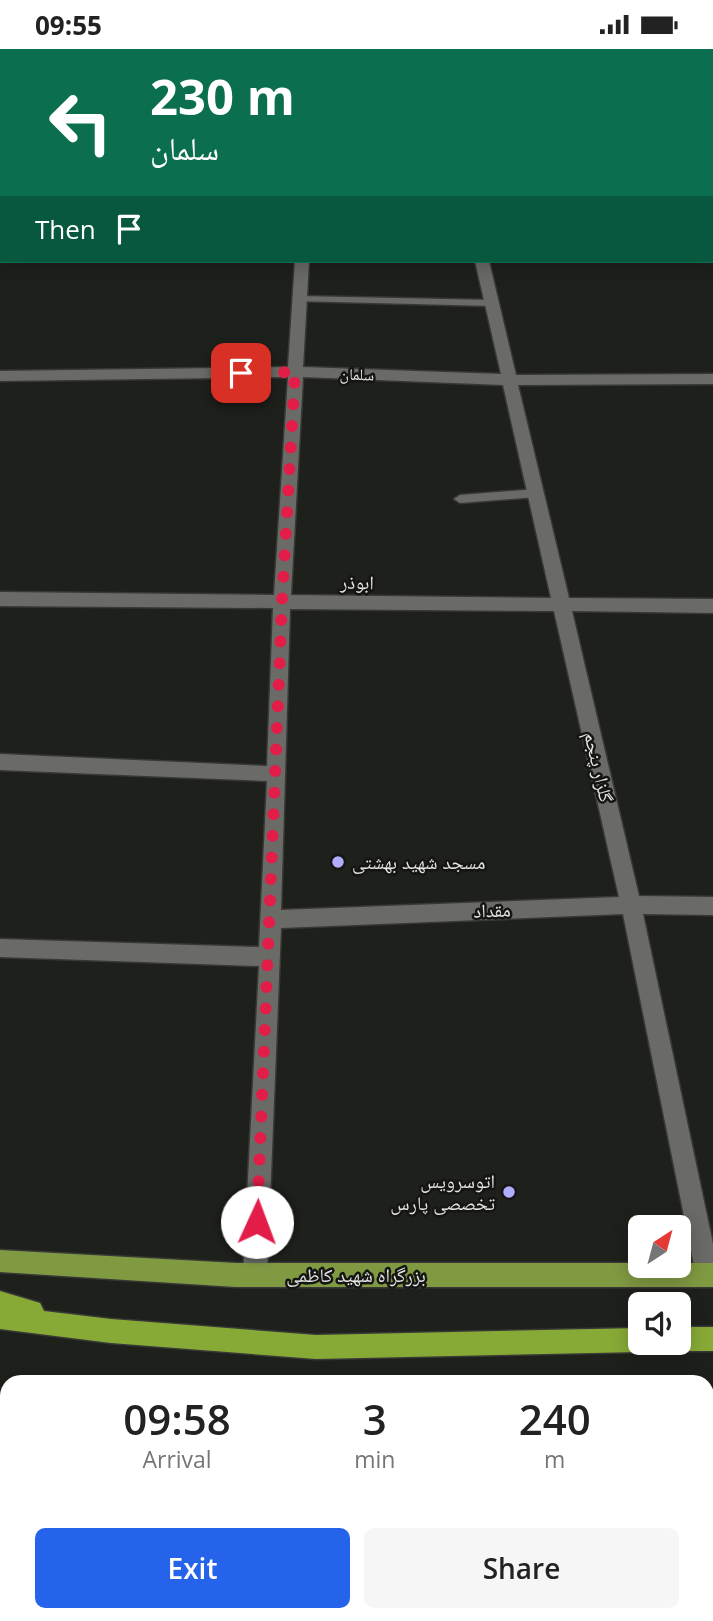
<!DOCTYPE html>
<html lang="en">
<head>
<meta charset="utf-8">
<style>
  :root { --surface:#fff; --page:#f6f6f6; --text:#222; --muted:#767676; --accent:#2563eb }
  body { margin:0; font-family:"Open Sans","Noto Naskh Arabic",sans-serif; background:var(--page); color:var(--text); height:100vh; display:flex; flex-direction:column; font-size:26px; white-space:nowrap }
  * { box-sizing:border-box; margin:0 }
  p { font-size:23px; color:var(--muted) }
  .icon { flex:none; width:38px; height:38px; fill:none; stroke:currentColor; stroke-width:2; stroke-linecap:round; stroke-linejoin:round }
  .map { position:relative; flex:1; overflow:hidden }
  .sheet { position:absolute; left:0px; top:1326px; width:714px; height:247px; display:flex; flex-direction:column; background:var(--surface); border-radius:21px 21px 0 0; box-shadow:0 4px 18px #0003 }
  .sheet>* { flex:none }
  .banner { position:absolute; left:0px; top:0px; width:714px; height:214px; box-shadow:0 4px 18px #0003; background:#0b6e4f; color:#fff; overflow:hidden }
  .needle { width:46px; rotate:36deg }
  .tools { position:absolute; left:628px; top:1166px; display:grid; gap:14px }
  .tools a { display:grid; place-items:center; width:63px; height:63px; border-radius:10px; background:var(--surface); box-shadow:0 4px 18px #0003; font-size:35px }
  .pin { position:absolute; display:grid; place-items:center; width:60px; height:60px; color:#fff; margin:-30px; border-radius:14px; box-shadow:0 4px 10px #0006 }
  .me { position:absolute; width:77px; margin:-38px; rotate:2deg; stroke-linejoin:round; filter:drop-shadow(0 0 5px #0008) }
  .turn { display:flex; align-items:center; gap:24px; height:147px; padding:0 35px; font-size:32px }
  .turn .icon { width:91px; height:91px; stroke-width:2.5 }
  .turn b { display:block; font-size:49px; line-height:60px }
  .then { display:flex; align-items:center; height:66px; padding:0 35px; background:#0003; gap:14px; font-size:26px }
  .eta { display:flex; justify-content:space-evenly; align-items:center; height:119px; text-align:center }
  .eta b { font-size:42px; font-weight:600; line-height:49px }
  .action { display:flex; gap:14px; margin-top:auto; padding:14px 35px }
  .action a { flex:1; height:80px; border-radius:10px; background:var(--accent); color:#fff; font-size:28px; font-weight:600; line-height:80px; text-align:center }
  .action a+a { background:var(--page); color:var(--text) }
  .status { display:flex; justify-content:space-between; align-items:center; height:49px; padding:0 35px; background:var(--surface); direction:ltr }
  .status svg { height:19px; fill:currentColor }
  .map>svg:first-child { display:block }
  .lines { fill:none; stroke-linecap:round; stroke-linejoin:round }
  .service-casing { stroke:#383937; stroke-width:3 }
  .minor-casing { stroke:#383937; stroke-width:3 }
  .primary-casing { stroke:#383937; stroke-width:3 }
  .trunk-casing { stroke:#383937; stroke-width:3 }
  .service { fill:#6a6b67; fill-rule:evenodd }
  .minor { fill:#6a6b67; fill-rule:evenodd }
  .primary { fill:#809a42; fill-rule:evenodd }
  .trunk { fill:#87aa36; fill-rule:evenodd }
  .route { stroke:#e11d48; stroke-width:12; stroke-dasharray:0 21.6 }
  .poi-dot { fill:#b0aefa; stroke:#151613; stroke-width:2.5 }
  .labels { text-anchor:middle; dominant-baseline:central; stroke-width:5; stroke-linejoin:round; paint-order:stroke }
  .far-street-label { font-size:16px; fill:#e4e5e3; stroke:#151613 }
  .street-label { font-size:19px; fill:#e4e5e3; stroke:#151613 }
  .poi-label { font-size:19px; fill:#e4e5e3; stroke:#151613; text-anchor:start }
</style>
</head>
<body>
<div class="status"><b>09:55</b><svg viewBox="0 0 49 12"><path d="M0 12V9h3v3zM5 12V6h3v6zM10 12V3h3v9zM15 12V0h3v12zM26 1h20v11H26zM47 4h2v5h-2z"/></svg></div>
<div class="map">
<svg width="713" height="1572" viewBox="0 0 713 1572">
  <rect width="100%" height="100%" fill="#1e201c"/>
  <g class="lines">
    <defs>
      <path id="service" d="M0,34H2V40H0Z
        M299,247L492,251L497,254L492,257L295,252L294,250Z
        M537,440L543,444L537,448L460,454L454,450L460,446Z"/>
      <path id="minor" d="M49,0H76L77,2H50Z
        M83,0H95L82,2Z
        M647,0H659L660,2H648Z
        M712,30H713V38H712Z
        M0,137H2V145H0Z
        M712,145H713V153H712Z
        M0,193H2L0,205Z
        M295,212H309L303,318L501,325L475,212H489L516,326L713,325V335L518,336L569,549L713,550V564L572,562L639,847L713,848V866L643,865L713,1195V1235L708,1238L700,1234L696,1226L623,865L281,879L267,1226L263,1234L255,1238L247,1234L243,1226L259,917L0,908V890L259,898L267,732L0,721V705L267,717L273,559L0,557V543L274,546L288,328L0,332V322L288,318ZM303,328L503,336L551,549L291,546ZM290,560L554,562L619,848L281,861Z
        M628,1566H654V1572H628Z"/>
      <path id="primary" d="M0,1201L236,1214H713V1238H236L0,1223Z
        M0,1491H7V1517H0Z
        M707,1517H713V1543H707Z"/>
      <path id="trunk" d="M0,1242L40,1254L44,1262L111,1270L316,1286L640,1279V1293H651L648,1299L640,1303L316,1310L111,1294L0,1280Z
        M679,1278H713V1302H679L671,1298L669,1293H679Z
        M0,1371H7V1395H0Z
        M707,1406H713V1430H707Z"/>
    </defs>
    <use href="#service" class="service-casing"/>
    <use href="#minor" class="minor-casing"/>
    <use href="#primary" class="primary-casing"/>
    <use href="#trunk" class="trunk-casing"/>
    <use href="#service" class="service"/>
    <use href="#minor" class="minor"/>
    <use href="#primary" class="primary"/>
    <use href="#trunk" class="trunk"/>
  </g>
  <g class="lines">
    <path class="route" d="M241,324L295,323L282,553L257,1173"/>
  </g>
  <g class="poi-dot">
    <circle cx="338" cy="813" r="7"/>
    <circle cx="509" cy="1143" r="7"/>
  </g>
  <g class="labels">
    <g class="far-street-label">
      <text transform="translate(357 325) rotate(2)">سلمان</text>
    </g>
    <g class="street-label">
      <text transform="translate(357 533) rotate(1)">ابوذر</text>
      <text transform="translate(599 718) rotate(77)">گلزار پنجم</text>
      <text transform="translate(492 861) rotate(-2)">مقداد</text>
      <text x="356" y="1226">بزرگراه شهید کاظمی</text>
    </g>
    <g class="poi-label">
      <text x="352" y="813">مسجد شهید بهشتی</text>
      <text x="495" y="1132" text-anchor="end">اتوسرویس<tspan x="495" dy="22">تخصصی پارس</tspan></text>
    </g>
  </g>
</svg>
<div class="tools">
<a><svg class="needle" viewBox="-14 -14 28 28"><path d="M0-13l5 13h-10z" fill="#e53935"/><path d="M0 13l5-13h-10z" fill="#767676"/></svg></a>
<a><svg class="icon" aria-label="sound" viewBox="0 0 24 24"><path d="M4 9h4l5-4v14l-5-4H4zM17 9q2 3 0 6"/></svg></a>
</div>
<div class="pin" style="left:241px;top:324px;background:#d93025"><svg class="icon" aria-label="arrive" viewBox="0 0 24 24"><path d="M6 21V4h12l-3 4 3 4H6"/></svg></div>
<svg class="me" style="left:257px;top:1173px" viewBox="-20 -20 40 40"><circle r="19" fill="#fff"/><path d="M0-13L10 11 0 6-10 11z" fill="#e11d48"/></svg>
<div class="banner">
<div class="turn"><svg class="icon" aria-label="left" viewBox="0 0 24 24"><path d="M17 20v-9H6M10 6l-5 5 5 5"/></svg><div><b>230 m</b>سلمان</div></div>
<div class="then">Then<svg class="icon" aria-label="arrive" viewBox="0 0 24 24"><path d="M6 21V4h12l-3 4 3 4H6"/></svg></div>
</div>
<section class="sheet">
<div class="eta">
<div><b>09:58</b><p>Arrival</p></div>
<div><b>3</b><p>min</p></div>
<div><b>240</b><p>m</p></div>
</div>
<div class="action"><a>Exit</a><a>Share</a></div>
</section>
</div>
</body>
</html>
